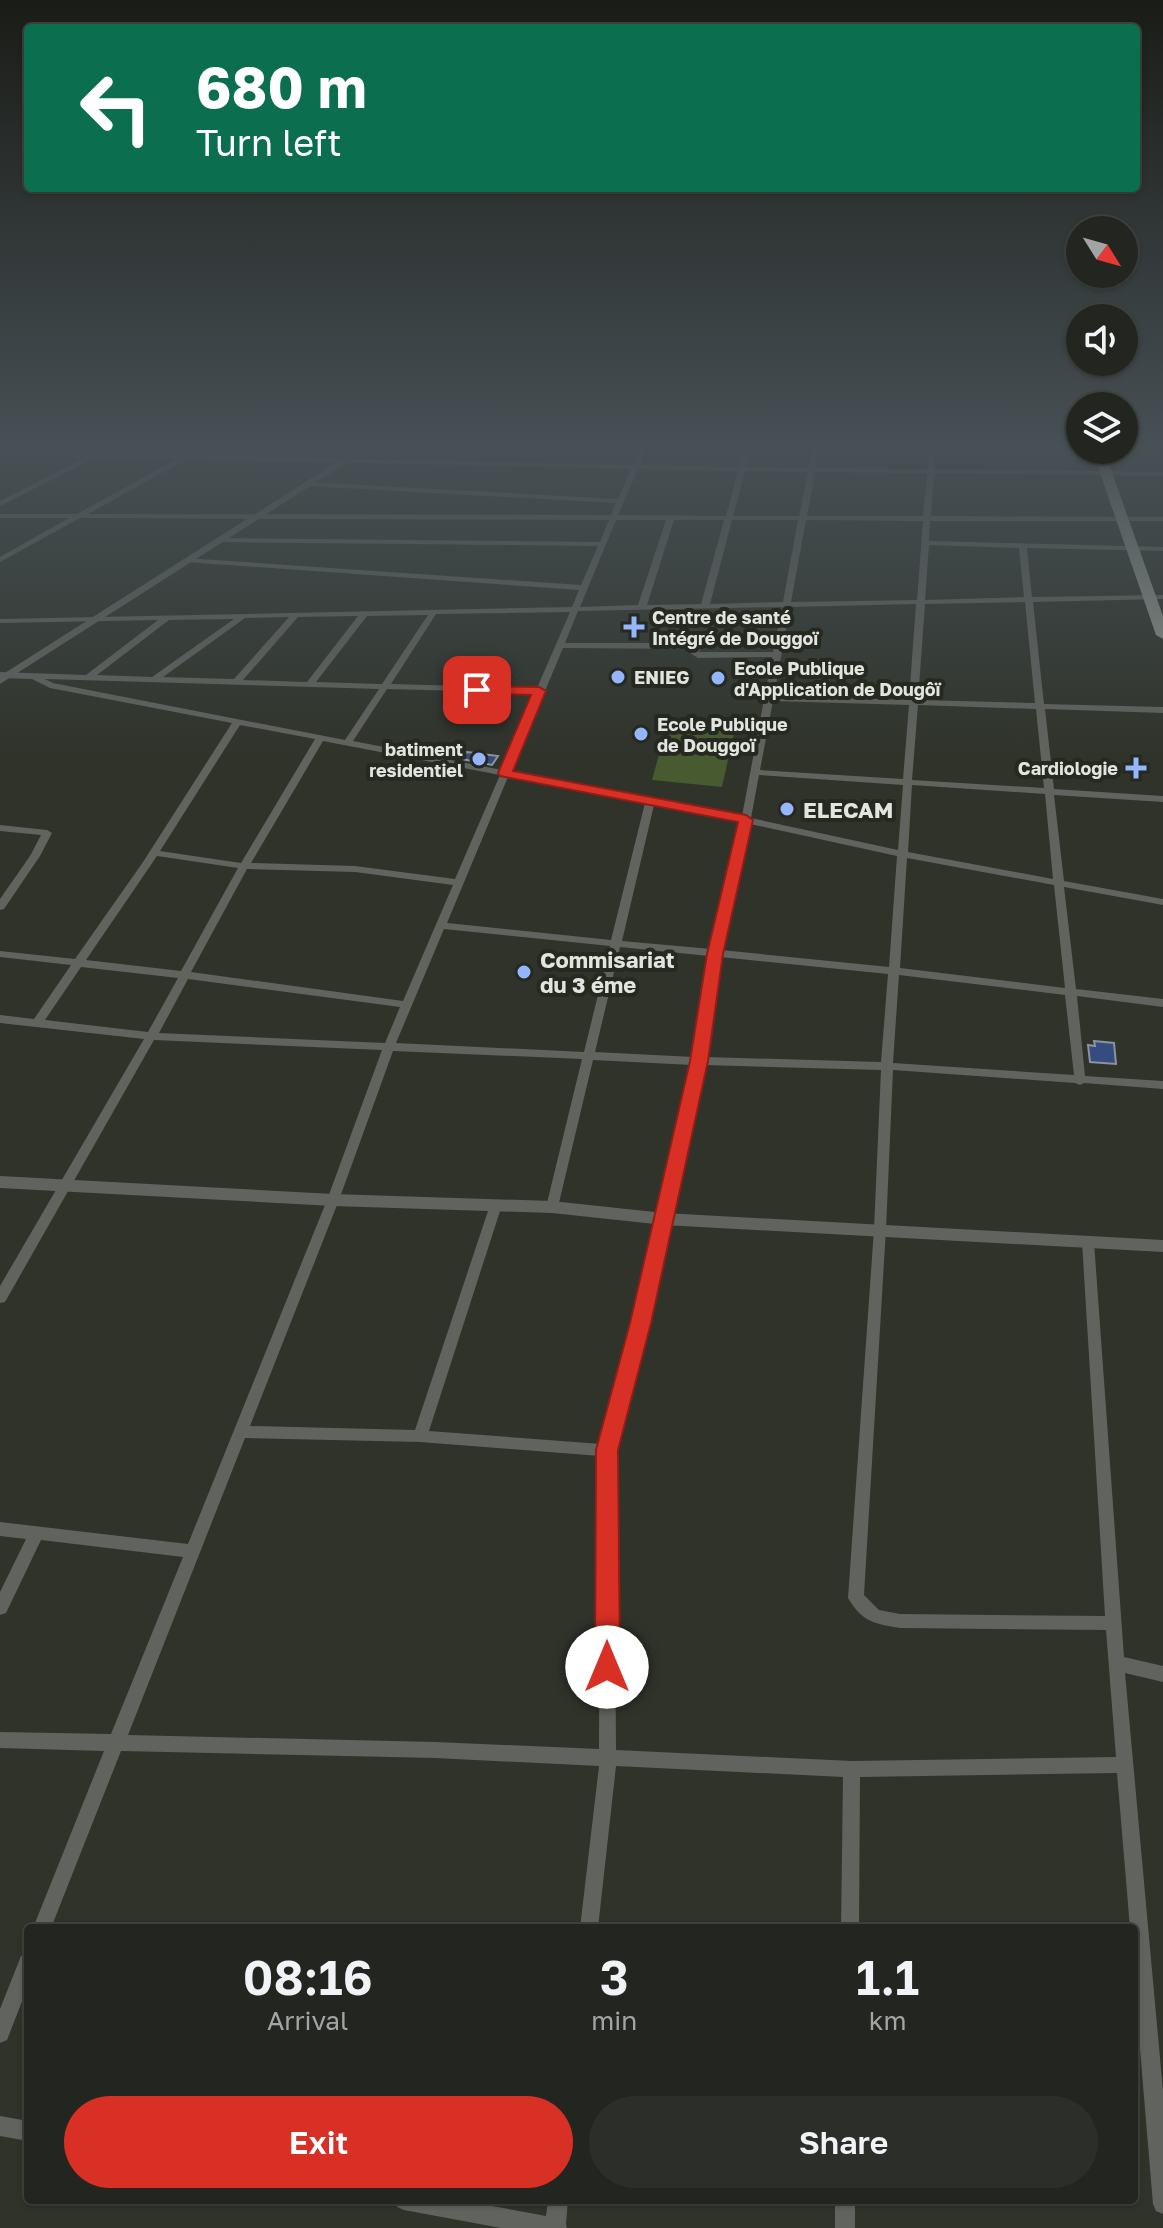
<!DOCTYPE html>
<html lang="en">
<head>
<meta charset="utf-8">
<style>
  :root { --surface:#232620; --page:#2b2e29; --text:#f1f3f6; --muted:#a3a5a5; --line:#40433e; --accent:#d93025 }
  body { margin:0; font-family:"Golos Text",sans-serif; background:var(--page); color:var(--text); height:100vh; display:flex; flex-direction:column; font-size:30px; white-space:nowrap }
  * { box-sizing:border-box; margin:0 }
  p { font-size:26px; color:var(--muted) }
  .icon { flex:none; width:44px; height:44px; fill:none; stroke:currentColor; stroke-width:2; stroke-linecap:round; stroke-linejoin:round }
  .map { position:relative; flex:1; overflow:hidden }
  .details { position:absolute; left:24px; top:1924px; width:1114px; height:280px; display:flex; flex-direction:column; background:var(--surface); border-radius:8px; box-shadow:0 2px 6px #0004,0 0 0 2px var(--line) }
  .details>* { flex:none }
  .banner { position:absolute; left:24px; top:24px; width:1116px; height:168px; border-radius:8px; box-shadow:0 2px 6px #0004,0 0 0 2px var(--line); background:#0b6e4f; color:#fff; overflow:hidden }
  .needle { width:52px; rotate:127deg }
  .fabs { position:absolute; left:1066px; top:216px; display:grid; gap:16px }
  .fabs a { display:grid; place-items:center; width:72px; height:72px; border-radius:50%; background:var(--surface); box-shadow:0 2px 6px #0004,0 0 0 2px var(--line); font-size:40px }
  .pin { position:absolute; display:grid; place-items:center; width:68px; height:68px; color:#fff; margin:-34px; border-radius:16px; box-shadow:0 4px 12px #0006 }
  .me { position:absolute; width:88px; margin:-44px; rotate:0deg; stroke-linejoin:round; filter:drop-shadow(0 0 6px #0008) }
  .turn { display:flex; align-items:center; gap:28px; height:168px; padding:0 40px; font-size:36px }
  .turn .icon { width:104px; height:104px; stroke-width:2.5 }
  .turn b { display:block; font-size:56px; line-height:68px }
  .eta { display:flex; justify-content:space-evenly; align-items:center; height:136px; text-align:center }
  .eta b { font-size:48px; font-weight:600; line-height:56px }
  .button { display:flex; gap:16px; margin-top:auto; padding:16px 40px }
  .button a { flex:1; height:92px; border-radius:48px; background:var(--accent); color:#fff; font-size:32px; font-weight:600; line-height:92px; text-align:center }
  .button a+a { background:var(--page); color:var(--text) }
  .map>svg:first-child { display:block }
  .green { fill:#485a30 }
  .building { fill:#344c81; stroke:#8d929c; stroke-width:2 }
  .lines { fill:none; stroke-linecap:round; stroke-linejoin:round }
  .minor { fill:#61635e; fill-rule:evenodd }
  .tertiary { fill:#61635e; fill-rule:evenodd }
  .primary { fill:#8f938b; fill-rule:evenodd }
  .route { fill:#d93025; stroke:#8d1f18; stroke-width:2 }
  .poi-dot { fill:#95b6fd; stroke:#252920; stroke-width:3 }
  .labels { text-anchor:middle; dominant-baseline:central; stroke-width:8; stroke-linejoin:round; paint-order:stroke }
  .far-poi-label { font-size:18px; font-weight:bold; fill:#e2e4df; stroke:#252920; text-anchor:start }
  .poi-label { font-size:22px; font-weight:bold; fill:#e2e4df; stroke:#252920; text-anchor:start }
</style>
</head>
<body>
<div class="map">
<svg width="1163" height="2228" viewBox="0 0 1163 2228">
  <rect width="100%" height="100%" fill="#2f332a"/>
  <path class="green" d="M669,718L736,724L722,787L652,780Z"/>
  <path class="building" d="M467,752L498,756L492,765L462,759Z
    M1094,1041L1114,1043L1116,1064L1090,1062L1088,1045L1095,1046Z"/>
  <g class="lines">
    <path class="minor" d="M108,446H115L103,453L184,455L201,446H208L194,455L633,465L641,446H647L640,465L739,467L745,446H751L746,467L808,468L813,446H819L815,468L927,469L929,446H935L934,469L1163,472V476L934,473L931,516L1163,517V521H930L929,541L1163,547V551L1027,548L1032,597L1163,595V599L1033,602L1044,704L1163,707V713L1045,709L1054,789L1163,796V802L1054,795L1064,881L1163,899V905L1064,887L1076,989L1163,999V1007L1077,996L1085,1076L1163,1081V1089L1084,1083L1080,1085L1075,1083L893,1070L886,1229L864,1595L879,1610L900,1614L1105,1616L1082,1242L1083,1239H1093L1094,1242L1124,1657L1163,1666V1682L1125,1673L1163,2091V2214L1156,2211L1153,2204L1134,1978V1928H1130L1117,1773L860,1777L859,1928H841L843,1777L616,1766L598,1928H580L599,1766L435,1758L121,1751L51,1928H33L104,1751L0,1748V1732L111,1734L183,1557L41,1540L6,1613L0,1615V1592L26,1539L0,1536V1522L188,1544L327,1200L382,1050L154,1040L5,1302L0,1303V1286L144,1039L0,1023V1015L34,1019L71,965L0,957V951L75,959L143,862L232,723L50,688L32,679L0,678V672L86,675L158,620L0,623V619L572,607L579,590L186,562L182,560L186,558L581,585L598,546L218,542L214,540L218,538L600,542L609,520L80,518L0,562V557L69,518H0V514H77L177,459L96,457L0,506V501L86,457L0,455V451L93,453ZM187,459L631,469L618,499L308,482L304,484L308,486L616,503L611,515L88,514ZM638,469L738,471L726,516L618,515ZM745,471L808,472L799,516H733ZM815,472L927,473L923,516H807ZM616,520H666L638,605L580,607ZM674,520H724L701,604L647,605ZM732,520H798L783,602L710,604ZM806,520L923,521L917,600L791,602ZM929,545L1019,548L1024,597L925,600ZM1025,602L1035,703L918,700L925,604ZM916,604L909,700L774,696L790,607ZM782,607L773,652H699L702,647L701,645L692,643H565L578,611ZM570,612L537,688L391,684L436,614ZM428,615L382,684L316,682L367,616ZM358,616L307,682L243,680L298,617ZM289,617L234,679L163,677L245,618ZM234,619L152,677L97,675L169,620ZM563,648L692,649L690,653L698,658L772,657L742,816L511,772ZM45,679L379,689L345,740L53,683ZM387,689L535,693L502,770L353,741ZM773,701L909,705L903,779L760,770ZM918,705L1036,709L1044,788L912,780ZM240,725L315,739L241,863L160,851ZM323,741L500,775L455,879L355,866L251,863ZM759,775L903,785L898,850L751,818ZM508,777L645,803L611,940L447,923ZM912,785L1045,794L1053,879L908,852ZM654,805L741,822L711,949L622,941ZM750,824L897,856L889,967L721,950ZM157,856L238,868L181,971L86,960ZM907,858L1054,885L1065,988L900,968ZM247,869L355,872L453,885L403,1001L191,972ZM444,929L610,946L584,1052L396,1043ZM620,947L709,956L694,1057L595,1052ZM720,957L888,974L881,1062L705,1057ZM81,967L178,978L148,1032L45,1020ZM899,975L1065,995L1074,1075L893,1063ZM188,979L400,1007L385,1043L159,1033ZM393,1051L582,1059L546,1207L548,1210H556L558,1207L593,1060L692,1065L634,1323L601,1444L429,1431L502,1205L500,1202H492L490,1205L415,1430L250,1426L339,1200ZM704,1065L881,1070L874,1229L848,1598C862,1622 875,1624 900,1628L1106,1630L1116,1757L852,1761L616,1750L614,1450L648,1323ZM245,1438L420,1442L600,1456L599,1749L435,1742L128,1735Z
      M0,825L47,830L52,833L40,856L4,909L0,910V899L30,856L41,835L0,831Z
      M28,1954V1986L7,2040L0,2043V2009L21,1956Z
      M0,2116L28,2121V2141L0,2136Z
      M394,2200H460L546,2216L548,2200H568L566,2224L567,2228H501L404,2210L397,2207Z
      M835,2200H855V2228H835Z"/>
    <path class="tertiary" d="M362,446H373L0,684V676Z
      M0,1176L333,1194L552,1201L664,1213L1163,1240V1252L664,1225L552,1213L333,1206L0,1188Z"/>
    <path class="primary" d="M1092,450H1104L1163,616V639L1156,635Z"/>
  </g>
  <linearGradient id="sky" x2="0" y2="1"><stop stop-color="#1a1c17"/><stop offset="0.59" stop-color="#475055"/><stop offset="1" stop-color="#475055" stop-opacity="0"/></linearGradient>
  <rect width="1163" height="758" fill="url(#sky)"/>
  <path class="route" d="M477,686L539,687L546,691L513,771L746,815L753,820L723,954L708,1061L651,1323L618,1450L620,1667L616,1675L607,1678L599,1675L595,1667L596,1450L630,1323L690,1061L707,954L738,822L500,776L498,773L531,695L472,693L470,690Z"/>
  <g class="poi-dot">
    <path d="M630 615h8v8h8v8h-8v8h-8v-8h-8v-8h8z"/>
    <circle cx="618" cy="677" r="8"/>
    <circle cx="718" cy="678" r="8"/>
    <circle cx="641" cy="734" r="8"/>
    <circle cx="479" cy="759" r="8"/>
    <path d="M1132 756h8v8h8v8h-8v8h-8v-8h-8v-8h8z"/>
    <circle cx="787" cy="809" r="8"/>
    <circle cx="524" cy="972" r="8"/>
  </g>
  <g class="labels">
    <g class="far-poi-label">
      <text x="652" y="617">Centre de santé<tspan x="652" dy="21">Intégré de Douggoï</tspan></text>
      <text x="734" y="668">Ecole Publique<tspan x="734" dy="21">d'Application de Dougôï</tspan></text>
      <text x="634" y="677">ENIEG</text>
      <text x="657" y="724">Ecole Publique<tspan x="657" dy="21">de Douggoï</tspan></text>
      <text x="463" y="749" text-anchor="end">batiment<tspan x="463" dy="21">residentiel</tspan></text>
      <text x="1118" y="768" text-anchor="end">Cardiologie</text>
    </g>
    <g class="poi-label">
      <text x="803" y="809">ELECAM</text>
      <text x="540" y="959">Commisariat<tspan x="540" dy="25">du 3 éme</tspan></text>
    </g>
  </g>
</svg>
<div class="fabs">
<a><svg class="needle" viewBox="-14 -14 28 28"><path d="M0-13l5 13h-10z" fill="#e53935"/><path d="M0 13l5-13h-10z" fill="#a3a5a5"/></svg></a>
<a><svg class="icon" aria-label="sound" viewBox="0 0 24 24"><path d="M4 9h4l5-4v14l-5-4H4zM17 9q2 3 0 6"/></svg></a>
<a><svg class="icon" aria-label="layers" viewBox="0 0 24 24"><path d="M12 4l9 5-9 5-9-5zM3 14l9 5 9-5"/></svg></a>
</div>
<div class="pin" style="left:477px;top:690px;background:#d93025"><svg class="icon" aria-label="arrive" viewBox="0 0 24 24"><path d="M6 21V4h12l-3 4 3 4H6"/></svg></div>
<svg class="me" style="left:607px;top:1667px" viewBox="-20 -20 40 40"><circle r="19" fill="#fff"/><path d="M0-13L10 11 0 6-10 11z" fill="#d93025"/></svg>
<div class="banner">
<div class="turn"><svg class="icon" aria-label="left" viewBox="0 0 24 24"><path d="M17 20v-9H6M10 6l-5 5 5 5"/></svg><div><b>680 m</b>Turn left</div></div>
</div>
<section class="details">
<div class="eta">
<div><b>08:16</b><p>Arrival</p></div>
<div><b>3</b><p>min</p></div>
<div><b>1.1</b><p>km</p></div>
</div>
<div class="button"><a>Exit</a><a>Share</a></div>
</section>
</div>
</body>
</html>
